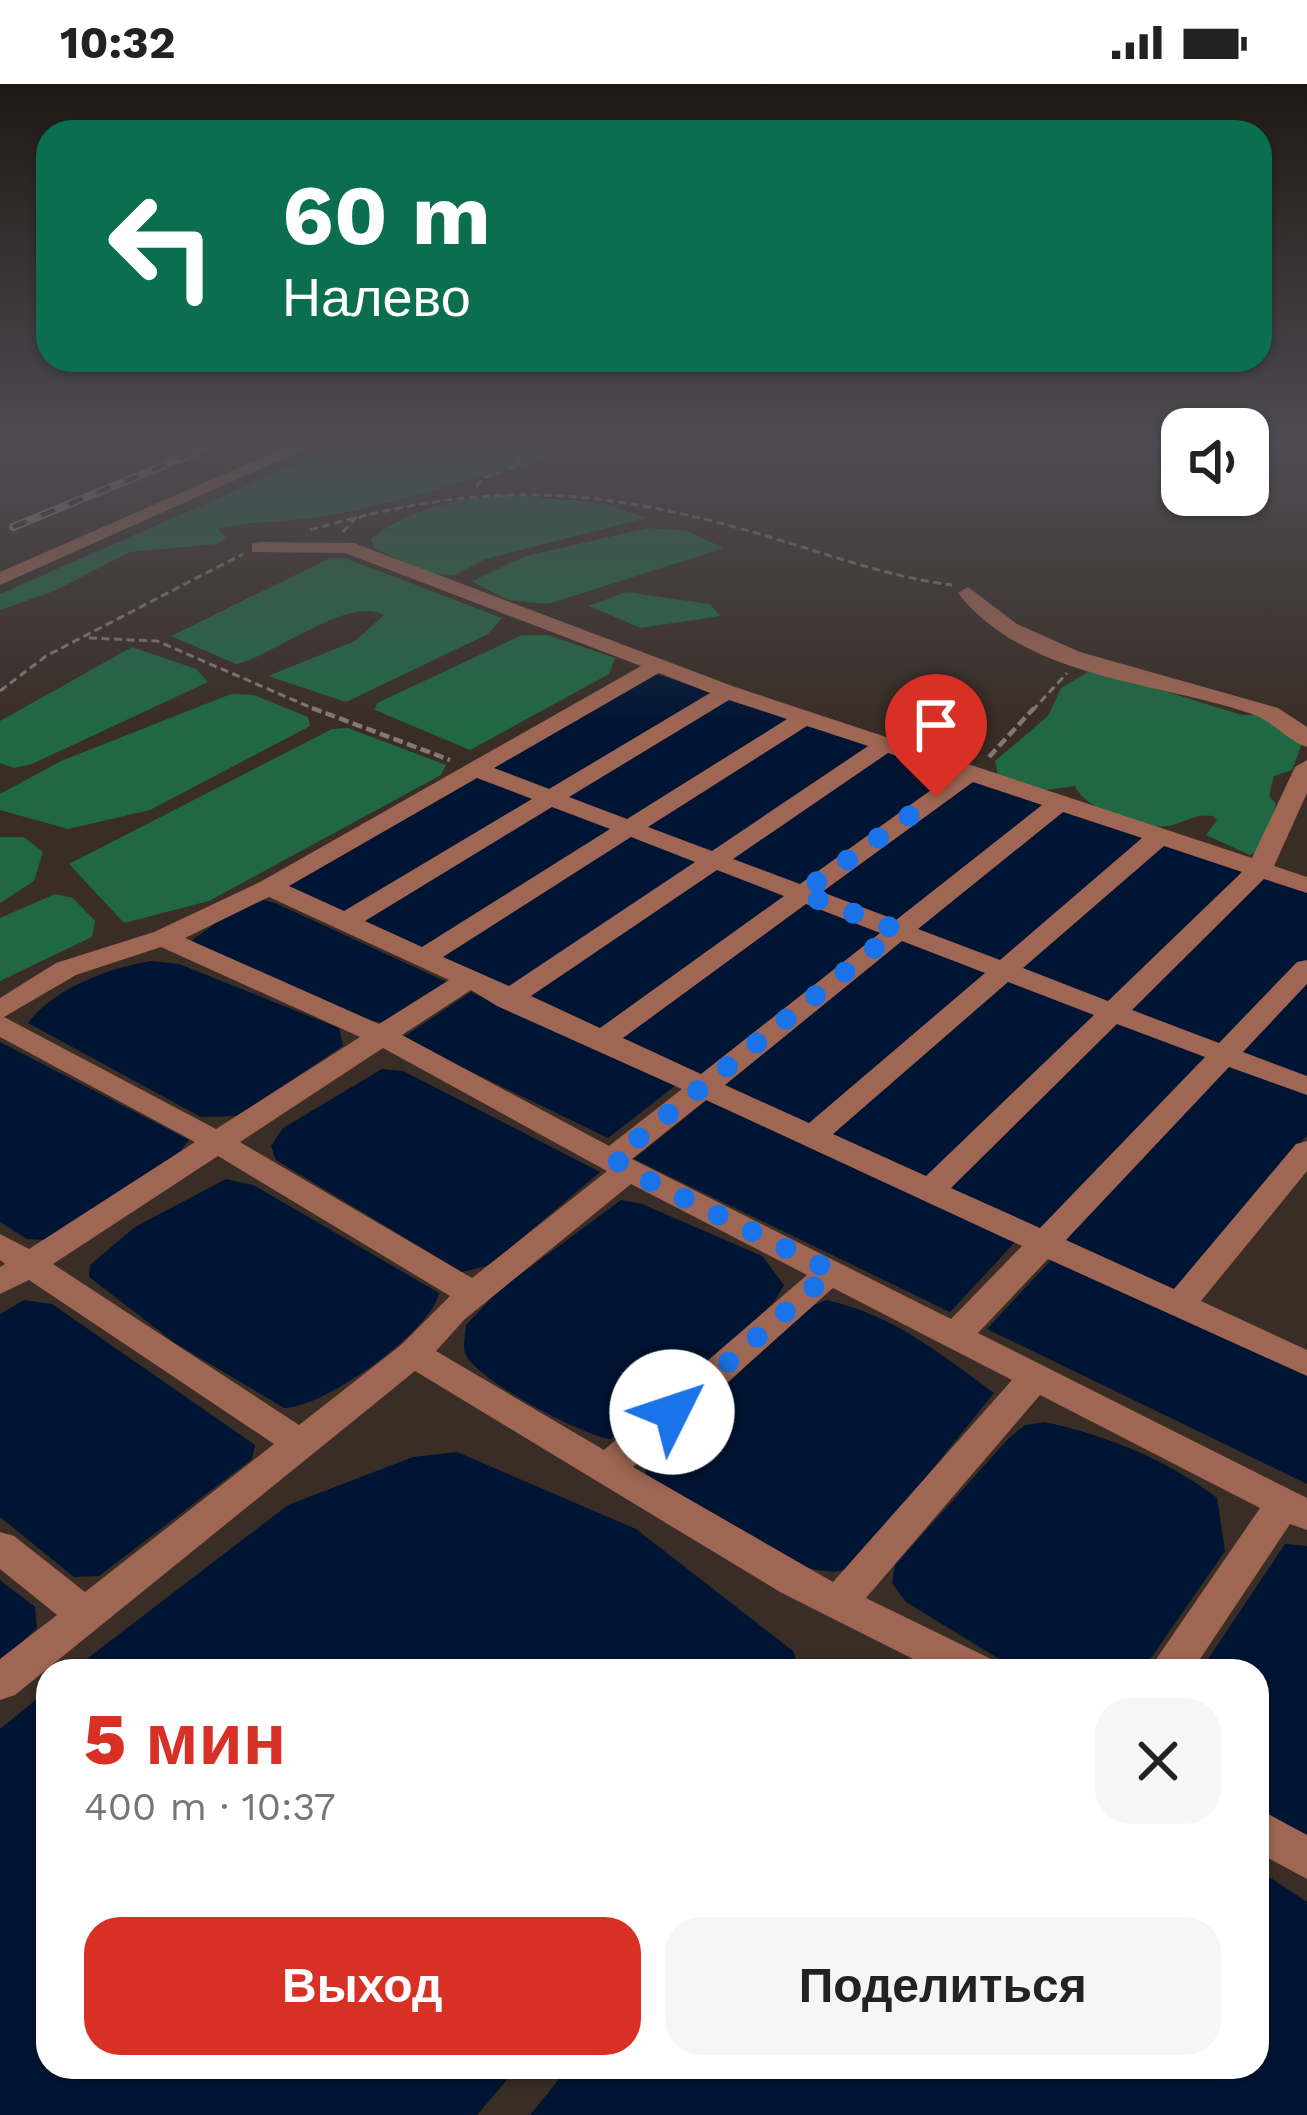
<!DOCTYPE html>
<html lang="ru">
<head>
<meta charset="utf-8">
<style>
  :root { --surface:#fff; --page:#f6f6f6; --text:#222; --muted:#767676; --accent:#d93025 }
  body { margin:0; font-family:"Work Sans",sans-serif; background:var(--page); color:var(--text); height:100vh; display:flex; flex-direction:column; font-size:45px; white-space:nowrap }
  * { box-sizing:border-box; margin:0 }
  p { font-size:39px; color:var(--muted) }
  .icon { flex:none; width:66px; height:66px; fill:none; stroke:currentColor; stroke-width:2; stroke-linecap:round; stroke-linejoin:round }
  .map { position:relative; flex:1; overflow:hidden }
  .panel { position:absolute; left:36px; top:1575px; width:1233px; height:420px; display:flex; flex-direction:column; background:var(--surface); border-radius:36px; box-shadow:0 3px 9px #0004 }
  .panel>* { flex:none }
  .guide { position:absolute; left:36px; top:36px; width:1236px; height:252px; border-radius:36px; box-shadow:0 3px 9px #0004; background:#0b6e4f; color:#fff; overflow:hidden }
  .fabs { position:absolute; left:1161px; top:324px; display:grid; gap:24px }
  .fabs a { display:grid; place-items:center; width:108px; height:108px; border-radius:24px; background:var(--surface); box-shadow:0 3px 9px #0004; font-size:60px }
  .pin { position:absolute; display:grid; place-items:center; width:102px; height:102px; color:#fff; margin:-123px -51px; border-radius:50% 50% 50% 0; rotate:-45deg; box-shadow:0 0 12px #0007 }
  .pin .icon { rotate:45deg }
  .me { position:absolute; width:132px; margin:-66px; rotate:49deg; stroke-linejoin:round; filter:drop-shadow(0 0 9px #0008) }
  .turn { display:flex; align-items:center; gap:42px; height:252px; padding:0 48px; font-size:54px }
  .turn .icon { width:156px; height:156px; stroke-width:2.5 }
  .turn b { display:block; font-size:84px; line-height:102px }
  .round { display:grid; place-items:center; flex:none; width:126px; height:126px; border-radius:36px; background:var(--page) }
  .summary { display:flex; align-items:center; justify-content:space-between; height:204px; padding:0 48px }
  h1 { font-size:72px; font-weight:800; line-height:90px; color:var(--accent) }
  .button { display:flex; gap:24px; margin-top:auto; padding:24px 48px }
  .button a { flex:1; height:138px; border-radius:36px; background:var(--accent); color:#fff; font-size:48px; font-weight:800; line-height:138px; text-align:center }
  .button a+a { background:var(--page); color:var(--text) }
  .status { display:flex; justify-content:space-between; align-items:center; height:84px; padding:0 60px; background:var(--surface); direction:ltr }
  .status svg { height:33px; fill:currentColor }
  .map>svg:first-child { display:block }
  .green { fill:#206844 }
  .water { fill:#001433 }
  .lines { fill:none; stroke-linecap:round; stroke-linejoin:round }
  .path-far1 { stroke:#837872; stroke-width:3; stroke-dasharray:8 4.5; stroke-linecap:butt }
  .path { stroke:#837872; stroke-width:4.5; stroke-dasharray:10 4.5; stroke-linecap:butt }
  .minor { fill:#9f6653; fill-rule:evenodd }
  .rail-casing { stroke:#908680; stroke-width:8 }
  .rail { stroke:#392d26; stroke-width:4.5; stroke-dasharray:15; stroke-linecap:butt }
  .route { stroke:#1a73e8; stroke-width:21; stroke-dasharray:0 37.8 }
</style>
</head>
<body>
<div class="status"><b>10:32</b><svg viewBox="0 0 49 12"><path d="M0 12V9h3v3zM5 12V6h3v6zM10 12V3h3v9zM15 12V0h3v12zM26 1h20v11H26zM47 4h2v5h-2z"/></svg></div>
<div class="map">
<svg width="1307" height="2031" viewBox="0 0 1307 2031">
  <rect width="100%" height="100%" fill="#392d26"/>
  <path class="green" d="M344,359H535L544,368L532,381L511,382C447,403 378,425 310,434C291,437 229,439 218,445L226,454L217,460L130,468L54,507L0,526V510Z
    M504,410L601,419L646,434L485,475L455,491L434,490L375,465L371,455C410,424 456,416 504,410Z
    M648,444L687,447L724,464L548,520L507,516L472,497L526,472Z
    M330,474H345L502,534L488,550L346,618L268,592L355,557L384,531C348,511 276,571 236,580L171,552Z
    M626,508L710,520L720,532L641,544L589,522Z
    M522,551H548L615,574L609,590L470,666L375,626L377,619Z
    M132,563L196,585L208,598L32,680L14,684L0,679V637Z
    M1093,585L1242,631H1270L1303,657L1292,686L1274,692L1269,712L1276,720L1261,766L1250,771L1206,751L1217,736L1213,732C1194,729 1185,739 1168,742C1141,746 1085,726 1075,702L1045,706L998,691L995,677L1048,632L1061,604Z
    M231,610L254,611L308,633L310,642L150,726L68,745L0,726V710L61,677Z
    M348,644L446,681L441,691L209,817L124,839L69,780L332,645Z
    M0,753H24L43,768L34,797L0,819Z
    M55,810L73,814L95,837L92,853L0,897V834Z"/>
  <path class="water" d="M653,589L718,610L555,707L488,682Z
    M727,614L794,637L632,738L562,711Z
    M802,639L873,663L714,769L640,740Z
    M884,667L959,692L803,804L725,774Z
    M474,691L542,717L345,835L275,804Z
    M971,695L1049,722L898,839L816,808Z
    M549,720L620,748L423,871L350,838Z
    M1065,727L1147,755L1001,879L914,845Z
    M627,750L701,779L506,909L430,873Z
    M1162,760L1250,789L1109,921L1017,885Z
    M714,783L792,814L602,951L520,913Z
    M1264,794L1307,809V877L1223,965L1125,927Z
    M263,816L275,819L449,899L383,938L371,937L191,857L237,824Z
    M802,817L884,850L698,995L612,955Z
    M902,855L989,889L808,1043L716,1001Z
    M152,877L179,880L339,944L343,962L237,1032L201,1033L28,939C53,905 110,883 152,877Z
    M1005,896L1098,932L923,1096L825,1051Z
    M1307,897V996L1239,970Z
    M471,908L675,1002L608,1054L402,954Z
    M1113,937L1211,975L1044,1150L939,1102Z
    M0,958L189,1056L179,1069L46,1156L27,1155L0,1138Z
    M1228,980L1307,1011V1051L1174,1208L1062,1156Z
    M382,985L403,987L600,1088L490,1181L462,1188L276,1076L271,1062L283,1044Z
    M707,1016L1016,1157L950,1228L634,1075Z
    M226,1095L253,1101L439,1209C432,1247 322,1325 284,1324L175,1259L89,1193L90,1181L135,1143Z
    M621,1116L642,1120L762,1172L784,1201L774,1218L658,1328L610,1355C582,1351 474,1295 465,1269C463,1262 465,1249 466,1241L498,1207Z
    M1053,1174L1307,1290V1400L987,1245Z
    M24,1216L52,1220L255,1361L252,1375L99,1492L74,1493L0,1433V1230Z
    M826,1216C892,1230 941,1270 994,1309L853,1483C803,1508 691,1420 645,1392L647,1377L805,1225Z
    M1045,1338C1108,1352 1166,1375 1217,1414L1225,1467L1142,1587H1019L906,1518L892,1499L895,1481L1009,1354L1025,1341Z
    M457,1368L636,1445L793,1567L800,1587H71L288,1421L413,1373Z
    M1285,1460L1307,1462V1753L1257,1723V1587H1200Z
    M0,1496L35,1523L37,1544L0,1578Z
    M48,1606V1983H518L477,2031H0V1645Z
    M1257,1785L1307,1818V2031H530L569,1983H1257Z"/>
  <g class="lines">
    <path class="path-far1" d="M476,403L483,394L520,381L517,359
      M310,446C478,398 582,400 749,447C817,466 882,492 952,501
      M343,448L359,430
      M89,554L157,557L319,627
      M0,607L46,572L243,470
      M1032,627L1067,589"/>
    <path class="path" d="M312,624L450,676
      M989,673L1034,624"/>
    <path class="minor" d="M295,359H318L0,501V488Z
      M259,458L354,459L735,603L1252,774L1295,683L1307,676V709L1274,782L1307,793V809L1264,795L1132,926L1219,959L1297,878L1307,876V900L1243,968L1307,992V1011L1229,983L1066,1156L1174,1205L1296,1060L1307,1057V1087L1201,1217L1307,1266V1292L1048,1175L978,1249L1307,1414V1446L1290,1440L1192,1587H1148L1260,1424L1040,1311L866,1514L991,1575L997,1587H937L780,1508L415,1287L15,1611L0,1616V1575L57,1531L0,1485V1448L14,1452L85,1508L274,1360L29,1196L0,1210V1183L5,1180L0,1176V1150L29,1165L195,1058L0,953V914L56,879L154,848L260,798L641,582L345,469L252,468V460ZM659,589L710,609L549,705L494,684ZM729,616L787,635L627,735L569,713ZM807,642L868,662L712,767L648,743ZM888,669L952,691L800,800L733,775ZM477,694L532,715L344,827L289,802ZM973,698L1042,721L896,836L822,808ZM552,723L610,745L422,863L365,837ZM1063,728L1142,754L1000,876L918,845ZM631,753L695,778L509,902L443,873ZM1164,762L1242,788L1108,917L1023,884ZM717,786L784,812L600,944L531,912ZM269,813L449,896L379,940L185,854ZM806,820L880,849L701,990L623,954ZM902,857L985,889L809,1039L725,1001ZM161,863L360,953L216,1045L4,933L76,891ZM1008,898L1094,931L926,1092L833,1050ZM471,906L497,922L682,1005L609,1062L402,951ZM1117,940L1205,973L1040,1144L951,1104ZM383,964L607,1087L472,1194L240,1058ZM706,1016L1022,1162L951,1235L632,1075ZM218,1072L450,1212L401,1261L299,1341L53,1180ZM631,1100L807,1191L604,1366L436,1267L465,1235ZM833,1204L1012,1296L833,1498L633,1383Z
      M968,503L1017,540L1080,568L1278,624L1307,643V663C1288,657 1273,637 1252,630C1157,597 1025,595 958,509Z
      M1257,1724L1307,1751V1795L1257,1768Z"/>
    <defs>
      <path id="rail" d="M13,443L219,359"/>
    </defs>
    <use href="#rail" class="rail-casing"/>
    <use href="#rail" class="rail"/>
  </g>
  <linearGradient id="sky" x2="0" y2="1"><stop stop-color="#1f1915"/><stop offset="0.56" stop-color="#4e4c52"/><stop offset="1" stop-color="#4e4c52" stop-opacity="0"/></linearGradient>
  <rect width="1307" height="644" fill="url(#sky)"/>
  <g class="lines">
    <path class="route" d="M672,1328L832,1187L629,1087L614,1074L897,846L801,809L936,713"/>
  </g>
</svg>
<div class="fabs">
<a><svg class="icon" aria-label="sound" viewBox="0 0 24 24"><path d="M4 9h4l5-4v14l-5-4H4zM17 9q2 3 0 6"/></svg></a>
</div>
<div class="pin" style="left:936px;top:713px;background:#d93025"><svg class="icon" aria-label="arrive" viewBox="0 0 24 24"><path d="M6 21V4h12l-3 4 3 4H6"/></svg></div>
<svg class="me" style="left:672px;top:1328px" viewBox="-20 -20 40 40"><circle r="19" fill="#fff"/><path d="M0-13L10 11 0 6-10 11z" fill="#1a73e8"/></svg>
<div class="guide">
<div class="turn"><svg class="icon" aria-label="left" viewBox="0 0 24 24"><path d="M17 20v-9H6M10 6l-5 5 5 5"/></svg><div><b>60 m</b>Налево</div></div>
</div>
<section class="panel">
<div class="summary"><div><h1>5 мин</h1><p>400 m · 10:37</p></div><a class="round"><svg class="icon" aria-label="close" viewBox="0 0 24 24"><path d="M6 6l12 12M18 6L6 18"/></svg></a></div>
<div class="button"><a>Выход</a><a>Поделиться</a></div>
</section>
</div>
</body>
</html>
